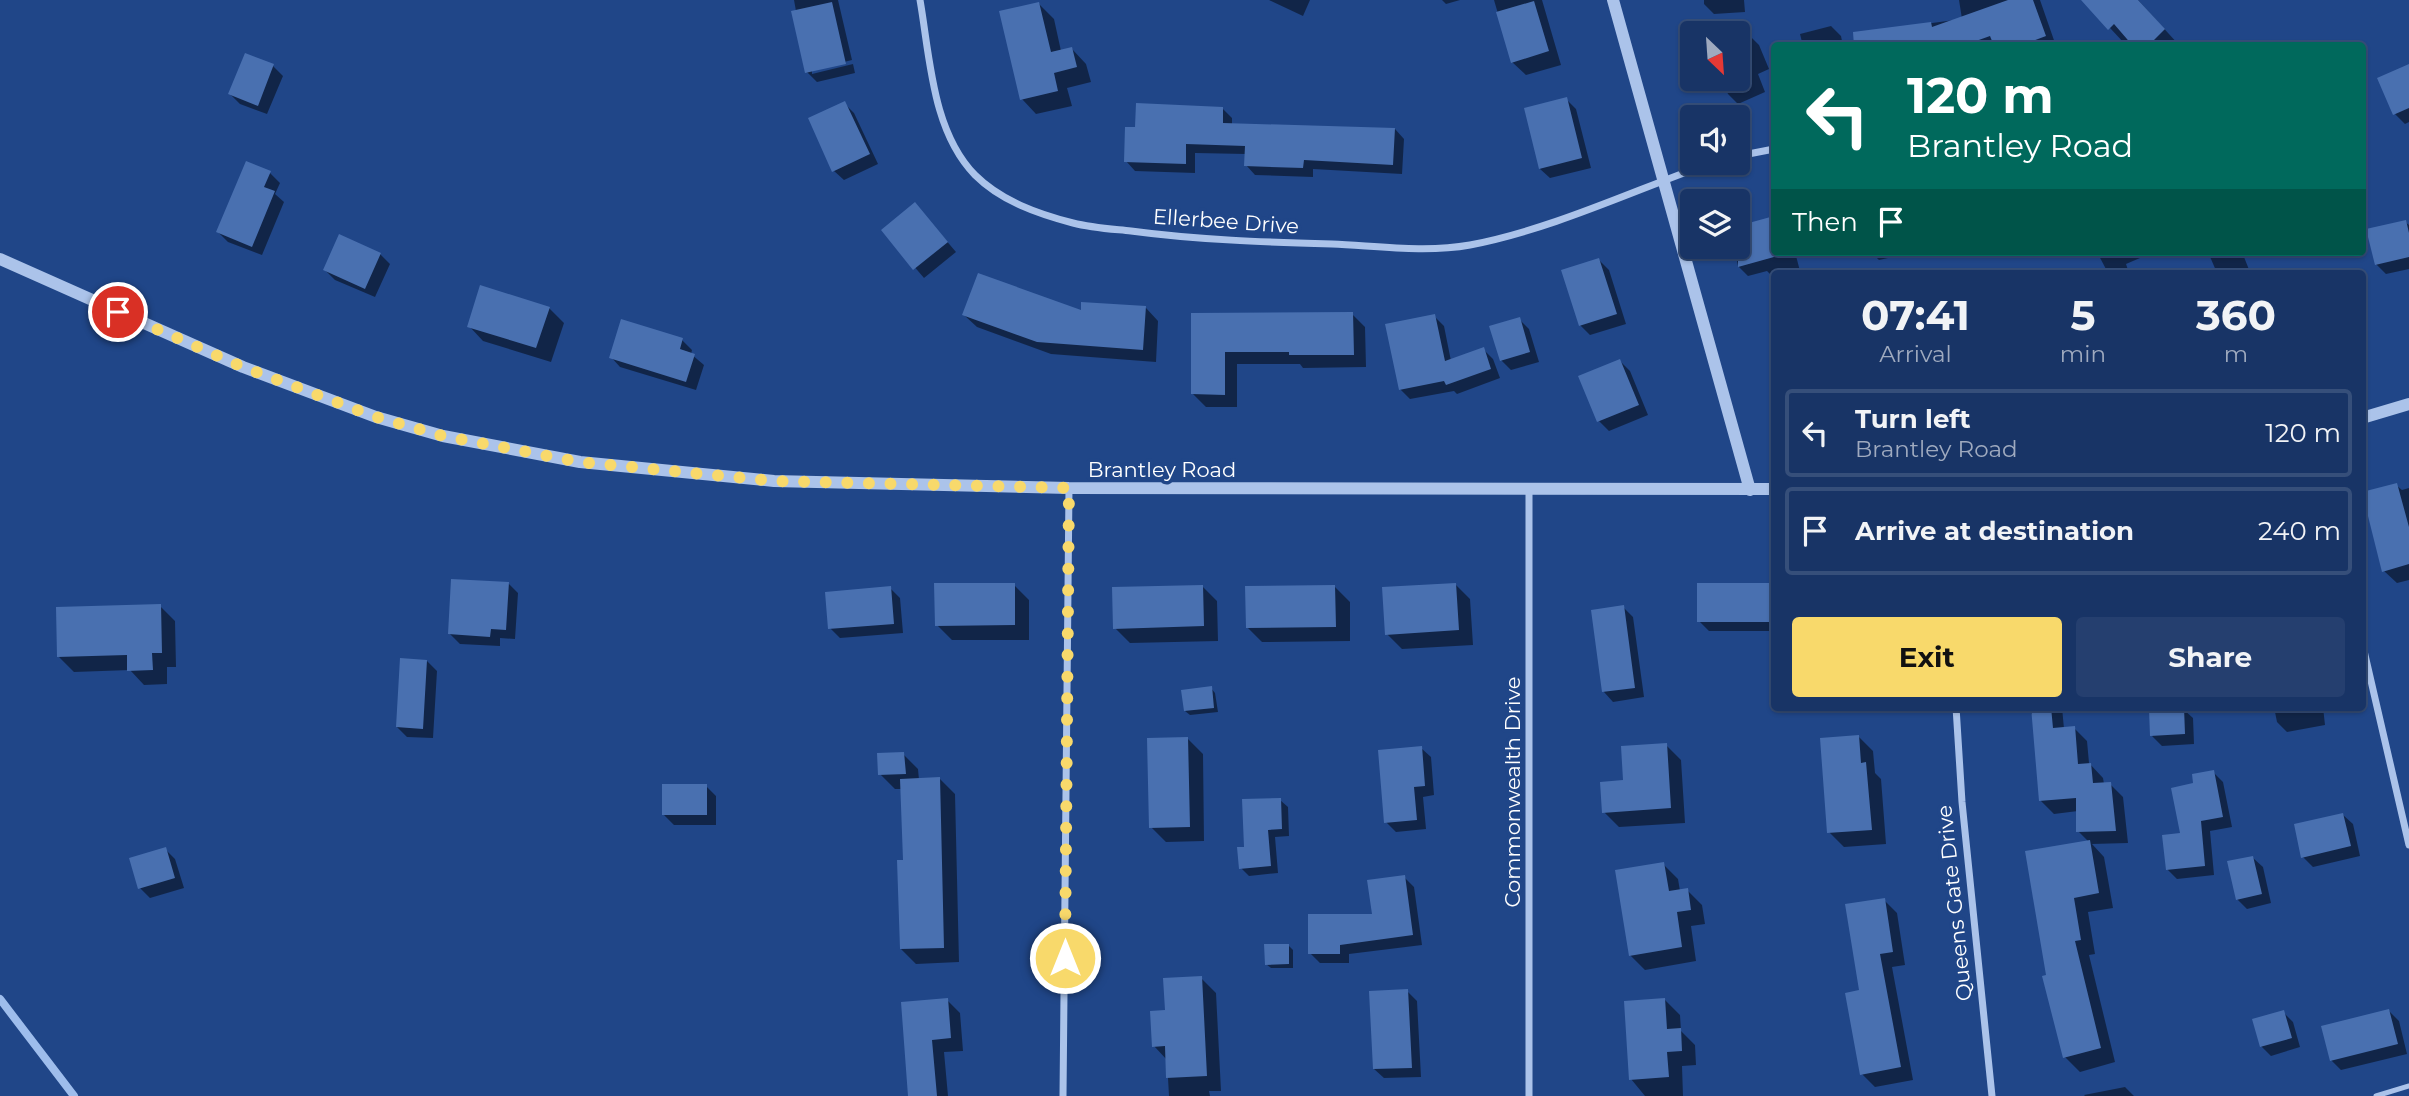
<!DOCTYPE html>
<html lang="en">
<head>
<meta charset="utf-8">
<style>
  :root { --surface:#183466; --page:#253f6f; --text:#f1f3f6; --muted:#9faabf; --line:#364f7a; --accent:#f8d96b }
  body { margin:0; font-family:Montserrat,sans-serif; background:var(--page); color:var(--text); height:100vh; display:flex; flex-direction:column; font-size:26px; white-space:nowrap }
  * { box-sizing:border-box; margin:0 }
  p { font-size:23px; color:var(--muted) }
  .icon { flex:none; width:38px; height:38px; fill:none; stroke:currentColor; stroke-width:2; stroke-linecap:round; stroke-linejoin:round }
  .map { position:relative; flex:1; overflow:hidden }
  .sheet { position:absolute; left:1771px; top:270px; width:595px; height:441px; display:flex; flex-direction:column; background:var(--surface); border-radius:7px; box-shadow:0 2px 5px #0004,0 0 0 2px var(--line) }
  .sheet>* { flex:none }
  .banner { position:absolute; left:1771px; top:42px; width:595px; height:214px; border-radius:7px; box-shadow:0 2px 5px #0004,0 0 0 2px var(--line); background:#00695c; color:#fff; overflow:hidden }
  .needle { width:46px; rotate:155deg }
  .fabs { position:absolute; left:1680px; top:21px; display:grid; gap:14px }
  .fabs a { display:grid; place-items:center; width:70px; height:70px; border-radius:7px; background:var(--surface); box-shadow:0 2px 5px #0004,0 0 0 2px var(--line); font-size:35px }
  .pin { position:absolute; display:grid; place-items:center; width:60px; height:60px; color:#fff; margin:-30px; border:4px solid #fff; border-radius:50%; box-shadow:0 2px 7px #0007 }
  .me { position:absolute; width:77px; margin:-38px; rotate:0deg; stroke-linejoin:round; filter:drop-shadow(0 0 5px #0008) }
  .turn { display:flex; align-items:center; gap:24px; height:147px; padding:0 21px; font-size:32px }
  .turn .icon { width:91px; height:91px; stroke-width:2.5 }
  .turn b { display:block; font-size:49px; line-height:60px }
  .then { display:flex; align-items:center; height:66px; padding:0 21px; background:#0003; gap:14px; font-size:26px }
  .eta { display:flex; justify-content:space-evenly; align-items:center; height:119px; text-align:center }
  .eta b { font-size:42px; font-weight:700; line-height:49px }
  .primary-button { display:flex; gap:14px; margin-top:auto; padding:14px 21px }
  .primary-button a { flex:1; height:80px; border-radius:7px; background:var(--accent); color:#111; font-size:28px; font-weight:700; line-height:80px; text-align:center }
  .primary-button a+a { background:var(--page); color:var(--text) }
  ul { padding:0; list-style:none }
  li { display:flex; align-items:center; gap:21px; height:88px; margin:0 14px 10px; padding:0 7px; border:4px solid var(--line); border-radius:7px }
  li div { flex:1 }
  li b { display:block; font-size:26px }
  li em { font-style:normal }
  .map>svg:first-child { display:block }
  .shadow { fill:#0007 }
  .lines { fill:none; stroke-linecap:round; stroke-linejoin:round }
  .stream { stroke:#9ebdec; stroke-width:8 }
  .building { fill:#4970b0 }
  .service { stroke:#abc3ea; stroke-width:5 }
  .minor { stroke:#abc3ea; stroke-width:7 }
  .tertiary { stroke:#abc3ea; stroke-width:12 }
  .route { stroke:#f8d96b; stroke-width:12; stroke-dasharray:0 21.6 }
  .labels { text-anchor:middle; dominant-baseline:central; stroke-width:7; stroke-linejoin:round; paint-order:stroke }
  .street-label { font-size:21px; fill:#fff; stroke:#204688 }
</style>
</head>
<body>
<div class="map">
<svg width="2409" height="1096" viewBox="0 0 2409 1096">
  <rect width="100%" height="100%" fill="#204688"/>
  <path class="shadow" d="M794,0H838L852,60L812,70V74L853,64L855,73L817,82L807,72Z
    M1269,0H1310L1303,16Z
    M1442,0H1460L1446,4Z
    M1494,0H1542L1561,65L1526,75L1512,62Z
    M1704,0H1744L1745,12L1714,14L1704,4Z
    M1959,0H2040L2056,46H1882L1880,30L1962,19Z
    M2084,0H2138L2179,45L2135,46L2129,39L2124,43Z
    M1039,4L1054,19L1061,51L1072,49L1086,64L1091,82L1067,88L1072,106L1036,114L1022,99Z
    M1831,26L1841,36L1843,46H1803L1800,34Z
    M1749,35L1759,45L1769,69L1758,74L1765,92L1738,104L1728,94L1721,79H1738V39Z
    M273,66L283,76L267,114L240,104L230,94Z
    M2409,66V122L2405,124L2395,114Z
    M1566,99L1576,109L1591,168L1550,178L1540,169Z
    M844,103L854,113L878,164L844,180L834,171Z
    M1222,108L1232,118V125L1395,129L1404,139L1402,174L1313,169V177L1255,175L1246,165V154L1195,153V173L1135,171L1126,161L1137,129Z
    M270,173L280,183L275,194L284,202L262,255L228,242L218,232Z
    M915,204L956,252L924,278L883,230Z
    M1774,218V252H1795L1800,271L1774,273V278L1767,271L1748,276L1738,266L1734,247H1738V227Z
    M2405,222L2409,225V269L2386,274L2376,264Z
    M1871,252H1915L1879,260Z
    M1977,252H2005L1981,255Z
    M2097,252H2154L2126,264L2129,273H2108Z
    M2208,252H2242L2250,272L2217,273Z
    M380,254L390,264L375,297L335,280L325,270Z
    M1599,260L1609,270L1626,324L1590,335L1580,325Z
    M549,308L564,323L551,362L483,341L469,326Z
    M1146,308L1158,321L1156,362L1051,354L977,327L964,315L1082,312Z
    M1352,314L1365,327L1366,367L1303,368L1300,364H1237V407H1206L1193,394V315Z
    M1434,316L1444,326L1451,361L1483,349L1493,359L1500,378L1457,394L1454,391L1410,399L1400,389Z
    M1519,319L1529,329L1539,362L1511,370L1501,360Z
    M682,340L692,350L691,354L704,365L696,390L620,367L611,357Z
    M1620,361L1630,371L1648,415L1609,431L1599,421Z
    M2396,485L2402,490L2409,488V580L2397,583L2384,571Z
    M508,583L518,593L515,639L500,638V646L460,644L450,634Z
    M1455,584L1470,599L1473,645L1402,649L1387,634Z
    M1014,585L1029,600V640H952L937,625Z
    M1773,585L1774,631H1709L1699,621Z
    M1202,586L1217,601L1218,641L1130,643L1115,628Z
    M1335,587L1350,602V641L1262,642L1247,627Z
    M890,588L900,598L903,633L840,638L830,628Z
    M160,606L175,621L176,667H167V684L144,685L130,670L74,672L59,657Z
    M1623,607L1633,617L1644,697L1613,702L1604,692Z
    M427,661L437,671L433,738L407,737L397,727Z
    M1211,688L1215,693L1218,712L1190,715L1185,711Z
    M2027,707H2062L2064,729L2074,728L2087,741L2089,763L2103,778L2104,784H2110L2123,797L2128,843L2092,844L2104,857L2113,908L2088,912L2095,954L2089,955L2115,1062L2080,1072L2065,1057L2048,976L2089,842L2078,831V811L2054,814L2041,801L2033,716Z
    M2274,707H2323L2325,725L2287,732L2277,722Z
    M2183,709L2193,718L2194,744L2162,746L2152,736Z
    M1858,736L1873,751L1875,773L1881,779L1886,844L1844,847L1829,832Z
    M1188,739L1203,754L1204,841L1166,842L1151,827Z
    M1666,745L1681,760L1685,823L1619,827L1604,812L1625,782Z
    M1421,748L1431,757L1434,795L1423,797L1426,829L1396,832L1386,822Z
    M903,754L918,769L919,780L940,779L955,794L959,962L916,964L901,949L905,861L903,789H895L880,774Z
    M2213,772L2223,782L2232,827L2210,831L2214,875L2177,879L2167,869L2182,835L2195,785Z
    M706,786L716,796V825H674L664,815Z
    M1280,800L1288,807L1289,836L1275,837L1278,873L1249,876L1241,868L1246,848Z
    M2343,815L2353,824L2360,856L2313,867L2303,857Z
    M165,849L175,859L184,888L150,898L140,888L131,859Z
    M2253,858L2263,867L2271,903L2247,909L2237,899Z
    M1663,864L1678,879L1680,891L1687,890L1702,905L1705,924L1691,926L1696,961L1645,970L1630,955Z
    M1404,877L1414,887L1422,945L1349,954V963H1320L1310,953L1374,916Z
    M1884,900L1897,913L1905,965L1892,967L1913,1080L1875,1087L1862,1074L1861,992Z
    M1289,946L1293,950V968H1271L1266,964Z
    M1201,978L1216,993L1221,1091H1209L1210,1096H1169L1167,1060L1154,1046Z
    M1407,991L1417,1001L1421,1077L1384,1078L1374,1069Z
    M947,1000L960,1013L963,1051L944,1052L948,1096H910Z
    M1665,1000L1680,1015L1681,1031L1695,1045L1696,1065L1682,1066L1683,1096H1645L1631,1079Z
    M2389,1011L2399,1021L2407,1054L2341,1070L2331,1060Z
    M2283,1012L2293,1022L2300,1047L2271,1056L2261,1046Z
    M2125,1087L2134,1096H2085L2084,1095Z"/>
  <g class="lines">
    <path class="stream" d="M0,999L74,1096"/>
  </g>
  <path class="building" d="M2008,0H2033L2046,36L2019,46H1994L1990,36L1962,46H1854L1853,32L1931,22L1932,27Z
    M2081,0H2138L2165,29L2148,46H2133L2114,24L2108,30Z
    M1534,1L1549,51L1511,63L1496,12Z
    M832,2L846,64L805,73L791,11Z
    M1039,2L1051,52L1072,47L1077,67L1054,73L1058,91L1020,100L999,11Z
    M245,53L274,64L258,106L228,94Z
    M2409,64V108L2393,115L2377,78Z
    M1567,97L1582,158L1539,169L1524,108Z
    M845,101L870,154L832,172L808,118Z
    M1136,103L1223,107V123L1395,128L1393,165L1304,160L1303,168L1244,166L1245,146L1186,144V164L1124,162L1125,127H1135Z
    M246,161L271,171L264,187L275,191L252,247L216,232Z
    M915,202L948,242L913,270L881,230Z
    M1774,216V257L1738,267V226Z
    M2406,220L2409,233V257L2375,265L2366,229Z
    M339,234L381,253L365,289L323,270Z
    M1599,258L1617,314L1579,326L1561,270Z
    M978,273L1081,310V302L1146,306L1143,350L1037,342L962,315Z
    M480,285L550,307L536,348L467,327Z
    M1353,312L1354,355H1289V352H1225V395L1191,394V313Z
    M1435,314L1445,361L1484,347L1491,369L1446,385L1444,381L1399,390L1385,324Z
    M1520,317L1530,352L1500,361L1489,326Z
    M621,319L683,338L680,349L695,354L686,382L609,358Z
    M1620,359L1639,405L1597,422L1578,376Z
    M2397,483L2409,527V564L2382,572L2362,492Z
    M451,579L509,582L506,630L491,629L490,637L448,634Z
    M934,583H1015V625L935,626Z
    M1456,583L1459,630L1385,635L1382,587Z
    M1697,583H1774V622H1697Z
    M1203,585L1204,626L1113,629L1112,587Z
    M1335,585L1336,627L1246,628L1245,586Z
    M891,586L894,624L828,629L825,592Z
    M161,604L162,653H152L153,670L127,671V655L57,657L56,607Z
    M1624,605L1635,688L1602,692L1591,610Z
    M400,658L427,660L423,729L396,727Z
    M1212,686L1214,708L1184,711L1181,690Z
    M2031,707H2051L2053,728L2075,726L2078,764L2091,763L2093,783L2111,782L2116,831L2076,832V798L2039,801Z
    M2184,707L2185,734L2150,736L2149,709Z
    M1859,735L1861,763L1866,762L1872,830L1827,833L1820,738Z
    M1188,737L1190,827L1149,828L1147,738Z
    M1667,743L1671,808L1602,813L1600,782L1623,780L1621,746Z
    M1422,746L1425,786L1414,787L1417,820L1384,823L1378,750Z
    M904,752L906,774L878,775L877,753Z
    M2214,770L2223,817L2201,821L2205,866L2166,870L2162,835L2180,833L2171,788L2193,783L2192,774Z
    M940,777L944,948L900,949L897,860H903L900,779Z
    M662,784H707V815H662Z
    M1281,798L1282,829L1268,830L1271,866L1239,869L1237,847H1244L1242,799Z
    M2343,813L2351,846L2301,858L2294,824Z
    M2090,840L2099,893L2074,898L2081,940L2075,941L2101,1048L2063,1058L2042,976L2046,975L2025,851Z
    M166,847L175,878L138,889L129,858Z
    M2253,856L2262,894L2236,900L2227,861Z
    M1664,862L1669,891L1688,888L1691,910L1677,912L1682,947L1629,956L1615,870Z
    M1405,875L1413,935L1340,945V954H1308V914H1372L1367,880Z
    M1885,898L1893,952L1880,954L1901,1067L1860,1075L1845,993L1859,990L1845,904Z
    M1264,944H1289V964L1265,965Z
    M1202,976L1207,1076L1166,1078L1165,1046L1152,1047L1150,1011L1165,1010L1163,978Z
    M1408,989L1412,1068L1373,1069L1369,991Z
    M948,998L951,1038L932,1040L937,1096H908L901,1002Z
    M1665,998L1667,1029L1681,1028L1682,1051L1667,1052L1669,1077L1629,1080L1624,1001Z
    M2389,1009L2398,1044L2330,1061L2321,1026Z
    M2284,1010L2292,1038L2260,1047L2252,1019Z"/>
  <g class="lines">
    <path class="service" d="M2376,1096L2409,1086"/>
    <path class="minor" d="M920,0C930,57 932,131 975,175C1001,201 1038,214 1073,223C1092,228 1112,229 1131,231C1198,240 1265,242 1332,244C1377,246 1426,253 1470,245C1553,229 1632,191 1711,163
      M1738,156L1774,149
      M2362,642L2409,845
      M1956,707L1962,802L1992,1096
      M1063,1096L1069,488
      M1529,1096V489"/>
    <path class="tertiary" d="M1613,0L1750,490
      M0,259L243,367L376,417L443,436L580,462L774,481L1069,488L1774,489
      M2362,418L2409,404"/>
  </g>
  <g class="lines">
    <path class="route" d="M118,312L243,367L376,417L443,436L580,462L774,481L1069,488L1065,958"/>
  </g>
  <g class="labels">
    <g class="street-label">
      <text transform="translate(1226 221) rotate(4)">Ellerbee Drive</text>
      <text x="1162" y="469">Brantley Road</text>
      <text transform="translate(1512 792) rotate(-90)">Commonwealth Drive</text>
      <text transform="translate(1954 903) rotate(-96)">Queens Gate Drive</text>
    </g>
  </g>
</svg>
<div class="fabs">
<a><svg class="needle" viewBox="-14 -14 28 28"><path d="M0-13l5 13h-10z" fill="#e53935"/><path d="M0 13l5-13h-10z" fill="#9faabf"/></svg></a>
<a><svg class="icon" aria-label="sound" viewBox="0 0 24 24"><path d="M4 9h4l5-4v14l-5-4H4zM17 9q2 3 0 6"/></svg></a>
<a><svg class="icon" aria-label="layers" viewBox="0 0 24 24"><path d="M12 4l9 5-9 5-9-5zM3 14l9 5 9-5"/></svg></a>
</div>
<div class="pin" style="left:118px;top:312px;background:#d93025"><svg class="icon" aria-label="arrive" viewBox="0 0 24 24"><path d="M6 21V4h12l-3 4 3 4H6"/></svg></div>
<svg class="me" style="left:1065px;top:958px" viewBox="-20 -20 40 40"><circle r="17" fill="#f8d96b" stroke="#fff" stroke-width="3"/><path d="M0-11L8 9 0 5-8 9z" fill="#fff"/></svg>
<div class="banner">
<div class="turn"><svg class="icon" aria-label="left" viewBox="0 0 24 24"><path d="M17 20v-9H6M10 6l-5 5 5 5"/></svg><div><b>120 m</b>Brantley Road</div></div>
<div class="then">Then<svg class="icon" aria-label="arrive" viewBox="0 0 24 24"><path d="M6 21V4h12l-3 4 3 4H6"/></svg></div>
</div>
<section class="sheet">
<div class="eta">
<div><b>07:41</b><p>Arrival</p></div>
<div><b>5</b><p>min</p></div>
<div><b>360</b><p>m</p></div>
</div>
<ul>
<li><svg class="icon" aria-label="left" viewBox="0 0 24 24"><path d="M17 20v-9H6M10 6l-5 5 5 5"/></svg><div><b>Turn left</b><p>Brantley Road</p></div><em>120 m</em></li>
<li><svg class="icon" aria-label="arrive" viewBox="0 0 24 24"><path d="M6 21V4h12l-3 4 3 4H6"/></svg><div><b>Arrive at destination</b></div><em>240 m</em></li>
</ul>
<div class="primary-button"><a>Exit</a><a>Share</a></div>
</section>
</div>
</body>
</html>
